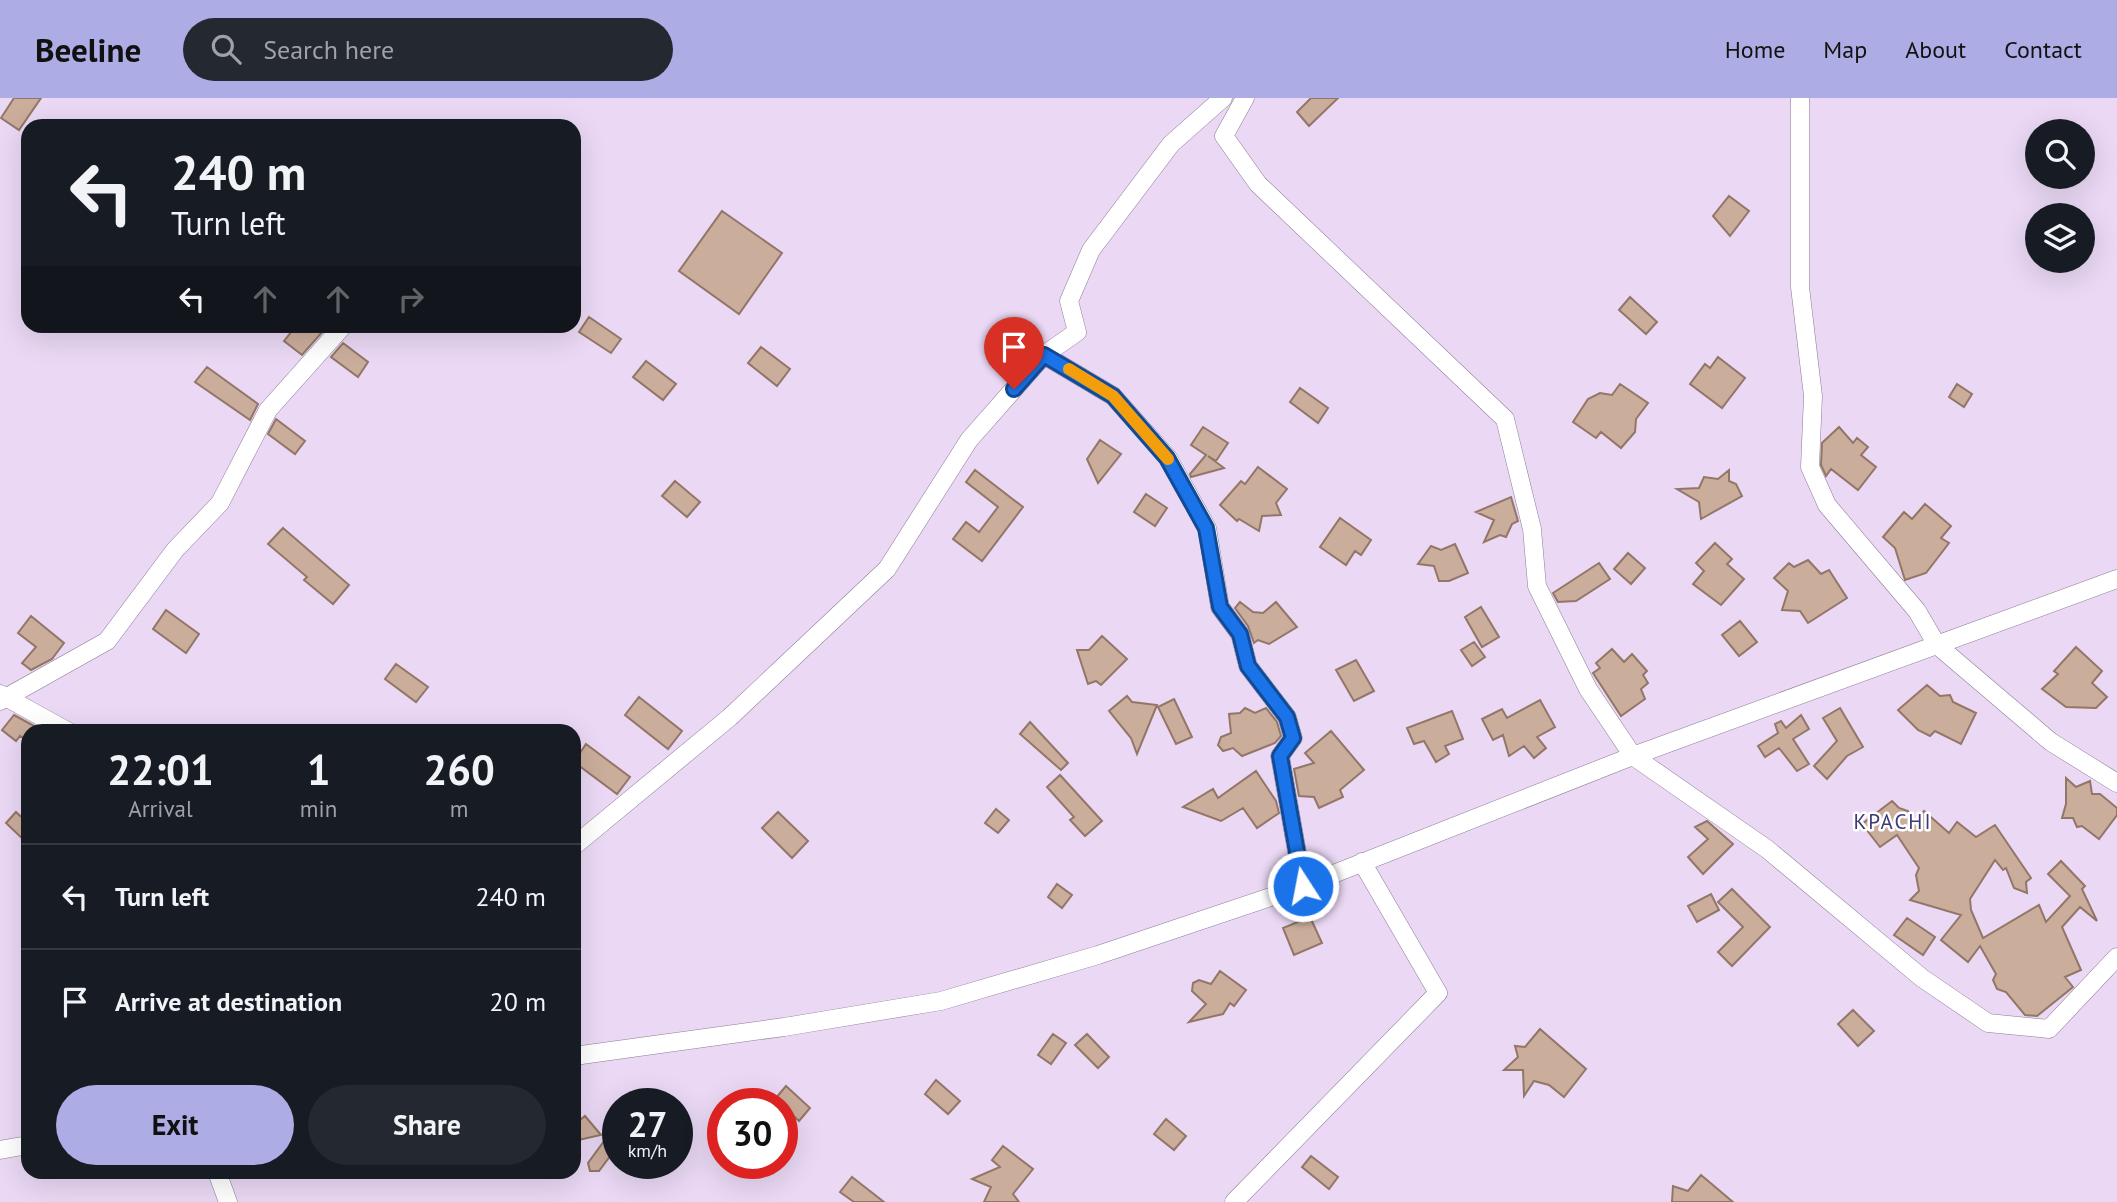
<!DOCTYPE html>
<html lang="en">
<head>
<meta charset="utf-8">
<style>
  :root { --surface:#171b24; --page:#242831; --text:#f1f3f6; --muted:#9ea1a6; --line:#363941; --accent:#aeace4 }
  body { margin:0; font-family:"PT Sans",sans-serif; background:var(--page); color:var(--text); height:100vh; display:flex; flex-direction:column; font-size:26px; white-space:nowrap }
  * { box-sizing:border-box; margin:0 }
  p { font-size:23px; color:var(--muted) }
  .icon { flex:none; width:38px; height:38px; fill:none; stroke:currentColor; stroke-width:2; stroke-linecap:round; stroke-linejoin:round }
  .map { position:relative; flex:1; overflow:hidden }
  .side { position:absolute; left:21px; top:626px; width:560px; height:455px; display:flex; flex-direction:column; background:var(--surface); border-radius:21px; box-shadow:0 7px 28px #0002 }
  .side>* { flex:none }
  .banner { position:absolute; left:21px; top:21px; width:560px; height:214px; border-radius:21px; box-shadow:0 7px 28px #0002; background:#171b24; color:var(--text); overflow:hidden }
  .tools { position:absolute; left:2025px; top:21px; display:grid; gap:14px }
  .tools a { display:grid; place-items:center; width:70px; height:70px; border-radius:50%; background:var(--surface); box-shadow:0 7px 28px #0002; font-size:35px }
  .speed { position:absolute; left:602px; top:990px; display:flex; gap:14px; font-size:35px; font-weight:700; text-align:center }
  .speed>* { display:grid; place-content:center; width:91px; height:91px; border-radius:50%; background:var(--surface); box-shadow:0 7px 28px #0002; line-height:1 }
  .speed small { font-size:18px; font-weight:400 }
  .speed .limit { border:10px solid #d22; background:#fff; color:#111 }
  .pin { position:absolute; display:grid; place-items:center; width:60px; height:60px; color:#fff; margin:-72px -30px; border-radius:50% 50% 50% 0; rotate:-45deg; box-shadow:0 0 7px #0007 }
  .pin .icon { rotate:45deg }
  .me { position:absolute; width:77px; margin:-38px; rotate:349deg; stroke-linejoin:round; filter:drop-shadow(0 0 5px #0008) }
  .turn { display:flex; align-items:center; gap:24px; height:147px; padding:0 35px; font-size:32px }
  .turn .icon { width:91px; height:91px; stroke-width:2.5 }
  .turn b { display:block; font-size:49px; line-height:60px }
  .lanes { display:flex; align-items:center; height:66px; padding:0 35px; background:#0003; justify-content:center; gap:35px; direction:ltr }
  .lanes .off { opacity:.35 }
  .eta { display:flex; justify-content:space-evenly; align-items:center; height:119px; text-align:center }
  .eta b { font-size:42px; font-weight:600; line-height:49px }
  .cta { display:flex; gap:14px; margin-top:auto; padding:14px 35px }
  .cta a { flex:1; height:80px; border-radius:42px; background:var(--accent); color:#111; font-size:28px; font-weight:600; line-height:80px; text-align:center }
  .cta a+a { background:var(--page); color:var(--text) }
  ul { padding:0; list-style:none }
  li { display:flex; align-items:center; gap:21px; height:105px; padding:0 35px; border-top:2px solid var(--line) }
  li div { flex:1 }
  li b { display:block; font-size:26px }
  li em { font-style:normal }
  header { display:flex; align-items:center; gap:42px; box-sizing:border-box; height:98px; padding:0 35px; background:var(--accent); color:#111 }
  header strong { font-size:33px }
  nav { display:flex; gap:38px; margin-inline-start:auto; font-size:24px }
  .search { width:490px; height:63px; background:var(--page); display:flex; align-items:center; gap:18px; box-sizing:border-box; padding:0 24px; border-radius:38px; color:var(--muted); font-size:26px }
  .map>svg:first-child { display:block }
  .building { fill:#cbad9c; stroke:#927667; stroke-width:2 }
  .lines { fill:none; stroke-linecap:round; stroke-linejoin:round }
  .minor-casing { stroke:#8c7c95; stroke-width:19 }
  .minor { stroke:#fff; stroke-width:18 }
  .route-casing { stroke:#114b97; stroke-width:18 }
  .route { stroke:#1a73e8; stroke-width:12 }
  .slow { stroke:#f59e0b; stroke-width:12 }
  .labels { text-anchor:middle; dominant-baseline:central; stroke-width:5; stroke-linejoin:round; paint-order:stroke }
  .quarter-label { font-size:21px; letter-spacing:2px; fill:#3c3b77; stroke:#fff }
</style>
</head>
<body>
<header>
<strong>Beeline</strong>
<div class="search"><svg class="icon" aria-label="search" viewBox="0 0 24 24"><circle cx="10" cy="10" r="6"/><path d="M15 15l6 6"/></svg>Search here</div>
<nav><a>Home</a><a>Map</a><a>About</a><a>Contact</a></nav>
</header>
<div class="map">
<svg width="2117" height="1104" viewBox="0 0 2117 1104">
  <rect width="100%" height="100%" fill="#ead8f4"/>
  <path class="building" d="M14,0H41L19,32L1,20Z
    M1311,0H1338L1309,28L1297,14Z
    M1729,98L1749,113L1730,138L1713,118Z
    M722,113L782,155L739,216L679,173Z
    M1630,199L1657,224L1646,236L1619,212Z
    M589,219L621,241L611,255L579,234Z
    M296,228H318L324,232L302,257L284,243Z
    M343,245L368,264L358,279L331,259Z
    M761,249L790,271L777,288L748,265Z
    M1718,259L1745,280L1722,310L1690,286L1705,266L1710,270Z
    M646,263L676,286L663,302L633,279Z
    M207,269L258,306L250,322L195,284Z
    M1620,286L1648,305L1636,321L1635,334L1621,350L1601,334L1596,340L1573,324L1588,301L1600,295L1612,297Z
    M1957,286L1972,296L1964,309L1949,299Z
    M1300,290L1328,310L1318,325L1290,304Z
    M276,321L305,343L295,356L268,336Z
    M1203,329L1228,345L1216,363L1208,358L1224,370L1191,379L1190,376L1206,357L1191,347Z
    M1839,329L1853,345L1857,340L1868,349L1861,357L1876,369L1858,392L1831,371L1826,378L1821,367L1822,345Z
    M1100,342L1121,356L1098,385L1087,361Z
    M1258,369L1287,391L1276,405L1281,417L1262,418L1259,433L1239,421L1237,423L1220,407L1241,383L1245,386Z
    M975,372L1023,409L982,463L953,441L966,424L979,434L998,409L966,384Z
    M1729,372V383L1736,386L1742,398L1701,421L1699,404L1677,391L1699,390L1704,379L1718,381Z
    M675,383L700,404L687,419L662,398Z
    M1146,396L1167,410L1155,428L1134,414Z
    M1511,399L1518,423L1512,426L1506,439L1500,437L1484,444L1494,422L1476,414Z
    M1925,406L1951,428L1941,440L1949,445L1926,475L1905,482L1895,450L1883,439L1904,414L1912,421Z
    M1340,420L1371,442L1361,457L1355,453L1346,467L1320,449Z
    M283,430L349,487L333,506L304,482L307,479L268,446Z
    M1715,445L1732,461L1727,466L1744,481L1721,507L1693,486L1704,473L1696,465Z
    M1455,446L1468,475L1449,483H1439L1434,468L1418,466L1431,448L1441,452Z
    M1628,455L1645,470L1631,486L1614,471Z
    M1808,462L1821,476L1829,472L1847,500L1808,525L1800,513L1782,512L1788,493L1774,480L1789,465L1794,469Z
    M1599,465L1610,481L1576,503L1558,504L1553,495Z
    M1240,504L1253,514L1263,515L1276,504L1297,529L1269,546L1258,542L1254,545L1248,528L1235,510Z
    M1481,509L1499,539L1482,549L1465,519Z
    M166,512L199,536L186,555L153,531Z
    M31,518L64,545L52,561L31,572L22,565L36,549L18,535Z
    M1740,523L1757,544L1739,558L1722,537Z
    M1102,538L1127,561L1101,587L1096,583L1088,586L1077,552H1089Z
    M1474,544L1485,559L1472,568L1461,552Z
    M2076,549L2102,573L2092,585L2107,599L2096,610L2066,609L2042,591L2058,576L2054,573Z
    M1612,551L1624,564L1632,556L1647,573L1643,577L1648,585L1641,591L1645,601L1621,618L1593,575L1600,570L1596,565Z
    M1356,562L1374,593L1354,603L1336,572Z
    M396,566L428,589L416,604L385,581Z
    M1927,587L1940,598L1950,597L1953,604L1976,615L1961,646L1935,633L1930,638L1918,632L1898,612Z
    M1127,598L1132,604L1157,607L1137,656L1131,640L1109,613Z
    M639,599L682,633L668,651L625,617Z
    M1174,601L1192,639L1176,646L1158,609Z
    M1540,602L1555,629L1537,639L1546,650L1534,660L1524,648L1509,658L1503,637L1493,642L1482,621L1502,611L1507,620Z
    M1245,610L1255,615L1266,610L1277,624L1281,638L1275,645L1242,658L1233,650L1223,653L1218,647L1221,639L1231,635L1229,616L1240,615Z
    M1840,610L1863,649L1847,658L1827,681L1814,668L1837,643L1823,620Z
    M1452,613L1463,641L1445,648L1449,656L1436,664L1424,643L1414,646L1407,630Z
    M14,617L45,634H28V644L20,638L16,643L2,632Z
    M1801,617L1809,631L1793,641L1809,666L1797,673L1779,650L1765,659L1758,648L1778,635L1775,626L1781,623L1786,630Z
    M1030,624L1068,665L1061,672L1020,636Z
    M1331,633L1364,672L1340,692L1343,699L1319,710L1314,699L1299,698L1294,671L1314,665L1305,655Z
    M586,646L630,679L617,696L574,664Z
    M1256,673L1276,703L1279,715L1257,730L1243,710L1221,723L1183,709L1213,691L1218,700Z
    M1060,677L1102,723L1085,738L1070,722L1074,719L1047,689Z
    M2066,680L2076,689L2090,683L2092,696H2100L2117,710V717L2099,741L2082,728L2077,729L2073,720H2062L2066,706Z
    M1892,703L1899,710L1908,713L1916,724L1924,713L1949,735L1957,724L1976,739L1995,727L2031,780L2026,784L2027,795L2014,790L2006,770L2003,772L1995,762L1970,801L1971,812L1983,840L2039,807L2046,824L2070,798L2048,776L2061,763L2085,788L2082,791L2097,823L2080,809L2062,829L2081,872L2065,879L2073,889L2037,918L2025,917L2006,894L1997,891L1993,882L1996,876L1980,848L1968,864L1941,842L1961,817L1910,802L1919,793L1916,777L1919,770L1897,737L1880,749L1862,726Z
    M996,711L1009,722L998,735L985,725Z
    M16,714L28,725V746L6,725Z
    M778,714L808,743L792,760L762,730Z
    M1707,723L1733,746L1703,776L1688,759L1708,741L1695,729Z
    M1057,786L1072,797L1062,810L1048,799Z
    M1732,791L1770,829L1732,868L1718,854L1743,829L1718,804Z
    M1711,796L1719,812L1697,824L1688,808Z
    M1310,819L1322,845L1294,857L1283,830Z
    M1907,820L1935,839L1923,857L1894,837Z
    M1220,873L1246,892L1234,908L1230,905L1223,916L1189,924L1206,906L1192,893L1193,885L1199,882L1211,886Z
    M1853,912L1874,933L1858,948L1838,926Z
    M1540,931L1586,971L1564,999L1549,987L1534,983L1524,998L1523,972H1504L1518,959L1515,948L1525,949Z
    M1053,936L1066,945L1051,966L1038,957Z
    M1087,936L1109,959L1098,970L1075,947Z
    M936,982L960,1003L948,1016L925,996Z
    M786,988L810,1010L799,1023L775,1001Z
    M585,1018L601,1037L574,1043V1027Z
    M1166,1021L1186,1038L1174,1052L1154,1036Z
    M618,1024V1065L611,1057L599,1073H590L588,1065Z
    M1003,1048L1033,1071L1013,1096L1019,1104H984L991,1089L972,1081L1000,1069L992,1062Z
    M1311,1058L1338,1079L1329,1091L1302,1069Z
    M1701,1077L1733,1104H1672L1673,1088L1688,1093Z
    M852,1079L884,1104H854L840,1094Z"/>
  <g class="lines">
    <defs>
      <path id="minor" d="M1245,0L1224,38L1258,86L1505,321L1532,431L1537,488L1588,591L1633,658L1767,751L1922,880L1988,925L2049,931L2117,859
        M1800,0V189L1813,298L1810,369L1827,407L1917,513L1937,547L2051,644L2117,685
        M1044,257L1113,298L1168,360L1207,430L1220,509L1240,536L1248,568L1287,619L1293,640L1280,658L1303,788
        M0,596L69,634
        M0,603L107,543L175,452L220,405L268,312L343,228
        M574,748L730,619L887,471L969,342L1044,257L1077,234L1069,203L1091,152L1171,46L1223,0
        M574,958L784,929L941,903L1098,857L1303,788L1633,658L2117,481
        M0,1052L28,1047
        M217,1074L228,1104
        M1234,1104L1438,895L1362,764"/>
    </defs>
    <use href="#minor" class="minor-casing"/>
    <use href="#minor" class="minor"/>
  </g>
  <g class="lines">
    <defs>
      <path id="route" d="M1014,291L1044,257L1113,298L1167,360L1206,430L1220,509L1240,536L1248,568L1287,619L1293,640L1280,658L1303,788"/>
    </defs>
    <use href="#route" class="route-casing"/>
    <use href="#route" class="route"/>
    <path class="slow" d="M1069,271L1113,298L1168,361"/>
  </g>
  <g class="labels">
    <g class="quarter-label">
      <text x="1893" y="723">KPACHI</text>
    </g>
  </g>
</svg>
<div class="tools">
<a><svg class="icon" aria-label="search" viewBox="0 0 24 24"><circle cx="10" cy="10" r="6"/><path d="M15 15l6 6"/></svg></a>
<a><svg class="icon" aria-label="layers" viewBox="0 0 24 24"><path d="M12 4l9 5-9 5-9-5zM3 14l9 5 9-5"/></svg></a>
</div>
<div class="speed"><div>27<small>km/h</small></div><div class="limit">30</div></div>
<div class="pin" style="left:1014px;top:291px;background:#d93025"><svg class="icon" aria-label="arrive" viewBox="0 0 24 24"><path d="M6 21V4h12l-3 4 3 4H6"/></svg></div>
<svg class="me" style="left:1303px;top:788px" viewBox="-20 -20 40 40"><circle r="17" fill="#1a73e8" stroke="#fff" stroke-width="3"/><path d="M0-11L8 9 0 5-8 9z" fill="#fff"/></svg>
<div class="banner">
<div class="turn"><svg class="icon" aria-label="left" viewBox="0 0 24 24"><path d="M17 20v-9H6M10 6l-5 5 5 5"/></svg><div><b>240 m</b>Turn left</div></div>
<div class="lanes"><svg class="icon" aria-label="left" viewBox="0 0 24 24"><path d="M17 20v-9H6M10 6l-5 5 5 5"/></svg><svg class="icon off" aria-label="ahead" viewBox="0 0 24 24"><path d="M12 20V5M6 11l6-6 6 6"/></svg><svg class="icon off" aria-label="ahead" viewBox="0 0 24 24"><path d="M12 20V5M6 11l6-6 6 6"/></svg><svg class="icon off" aria-label="right" viewBox="0 0 24 24"><path d="M7 20v-9h11M14 6l5 5-5 5"/></svg></div>
</div>
<section class="side">
<div class="eta">
<div><b>22:01</b><p>Arrival</p></div>
<div><b>1</b><p>min</p></div>
<div><b>260</b><p>m</p></div>
</div>
<ul>
<li><svg class="icon" aria-label="left" viewBox="0 0 24 24"><path d="M17 20v-9H6M10 6l-5 5 5 5"/></svg><div><b>Turn left</b></div><em>240 m</em></li>
<li><svg class="icon" aria-label="arrive" viewBox="0 0 24 24"><path d="M6 21V4h12l-3 4 3 4H6"/></svg><div><b>Arrive at destination</b></div><em>20 m</em></li>
</ul>
<div class="cta"><a>Exit</a><a>Share</a></div>
</section>
</div>
</body>
</html>
